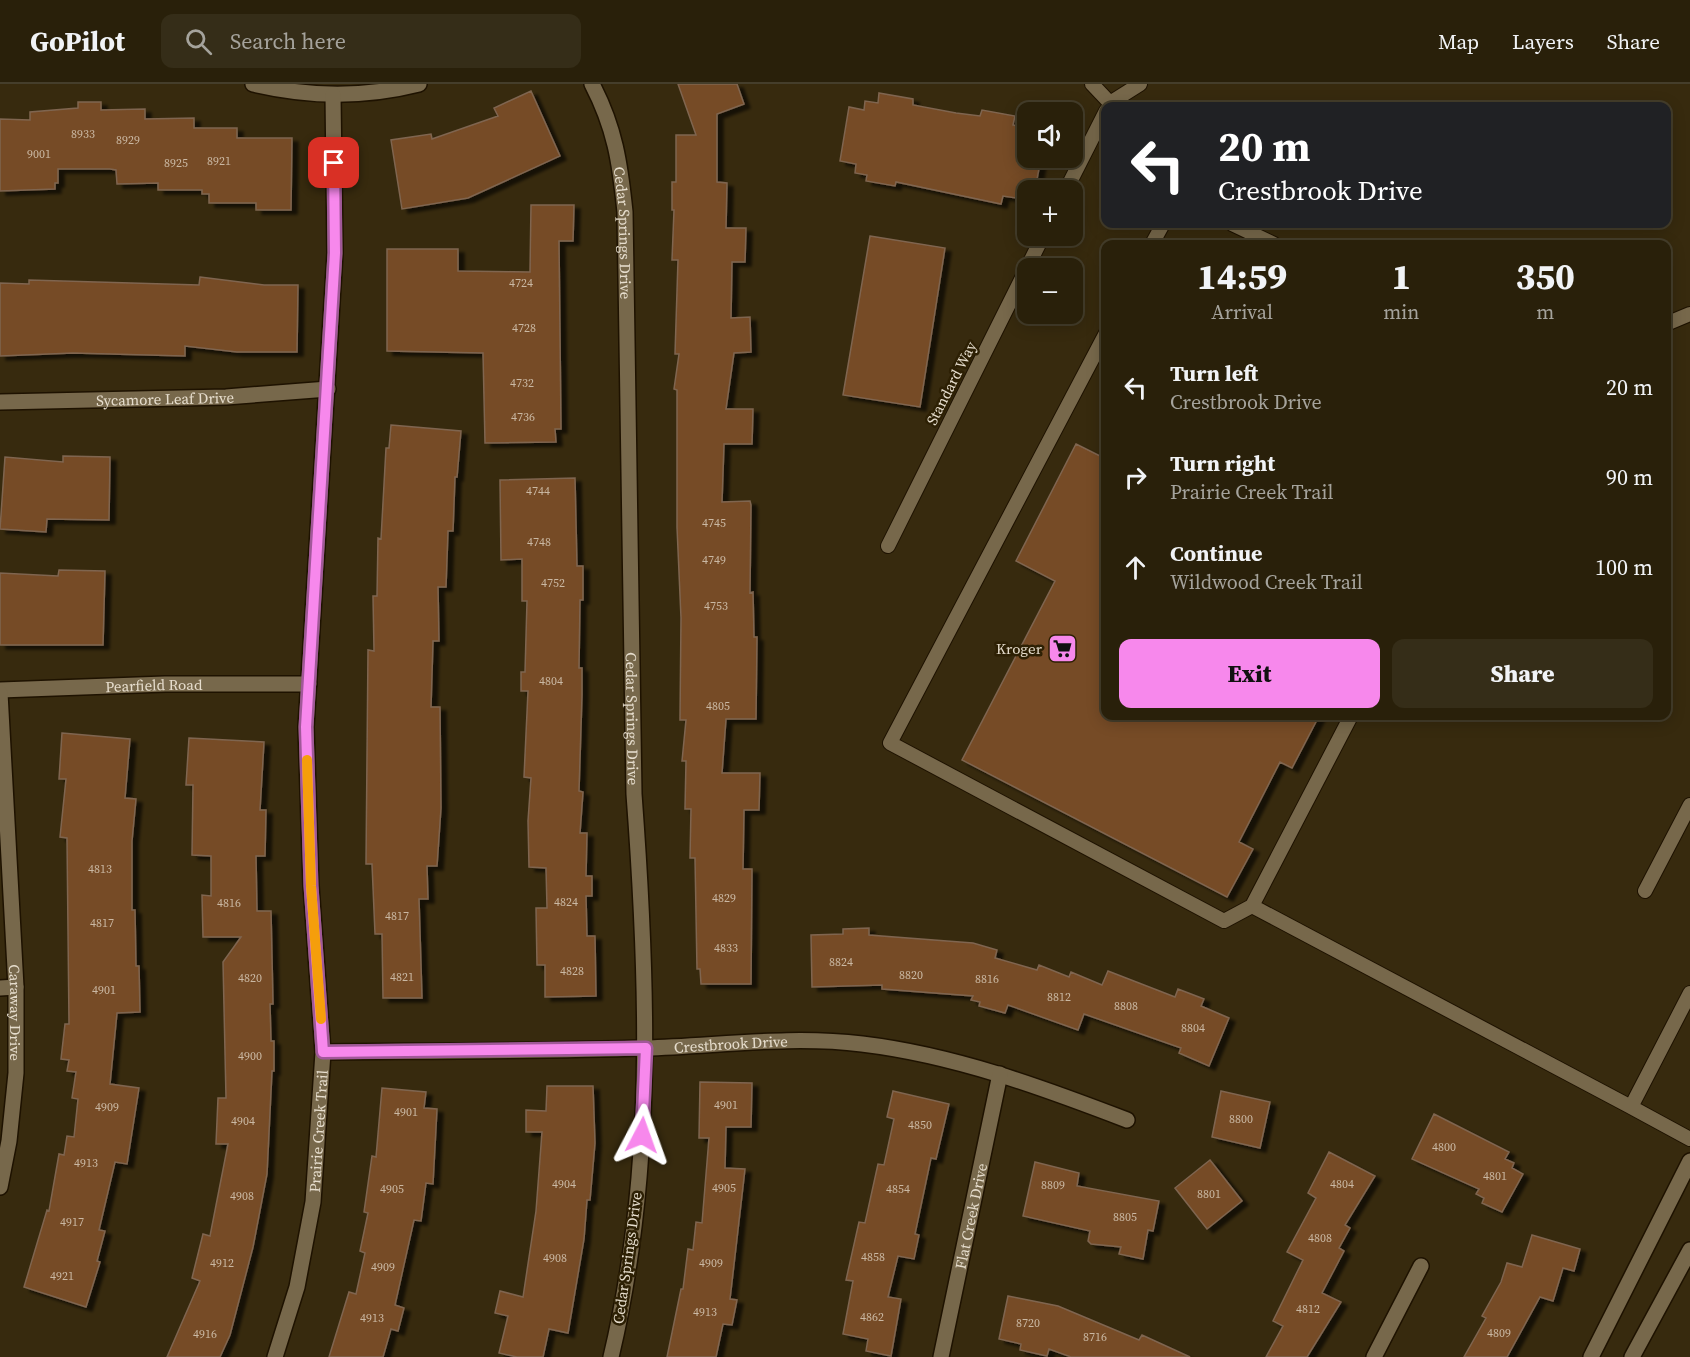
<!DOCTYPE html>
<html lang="en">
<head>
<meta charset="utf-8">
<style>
  :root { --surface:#29200a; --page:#352d18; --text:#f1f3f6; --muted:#a5a39c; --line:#453e2b; --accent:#f788ec }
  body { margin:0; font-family:"Source Serif 4",serif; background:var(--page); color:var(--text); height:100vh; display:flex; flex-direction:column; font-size:22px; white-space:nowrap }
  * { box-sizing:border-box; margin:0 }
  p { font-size:20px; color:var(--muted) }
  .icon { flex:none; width:33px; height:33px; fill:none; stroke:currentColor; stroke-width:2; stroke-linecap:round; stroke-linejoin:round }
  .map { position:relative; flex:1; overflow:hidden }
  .details { position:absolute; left:1101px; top:156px; width:570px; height:480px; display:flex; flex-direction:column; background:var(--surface); border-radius:12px; box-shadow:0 3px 15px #0003,0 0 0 2px var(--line) }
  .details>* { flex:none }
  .guide { position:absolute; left:1101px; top:18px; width:570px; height:126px; border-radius:12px; box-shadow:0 3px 15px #0003,0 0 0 2px var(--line); background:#202124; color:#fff; overflow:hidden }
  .fabs { position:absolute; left:1017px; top:18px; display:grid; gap:12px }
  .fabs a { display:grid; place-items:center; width:66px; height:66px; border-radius:12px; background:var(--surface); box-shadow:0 3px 15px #0003,0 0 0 2px var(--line); font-size:30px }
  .pin { position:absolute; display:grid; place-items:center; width:51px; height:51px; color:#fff; margin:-26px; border-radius:12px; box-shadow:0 3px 9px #0006 }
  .me { position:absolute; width:66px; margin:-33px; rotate:4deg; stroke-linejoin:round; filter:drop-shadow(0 0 4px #0008) }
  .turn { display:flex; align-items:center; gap:21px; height:126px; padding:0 18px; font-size:27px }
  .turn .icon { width:78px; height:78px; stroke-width:2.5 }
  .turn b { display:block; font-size:42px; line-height:51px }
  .eta { display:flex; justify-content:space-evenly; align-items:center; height:102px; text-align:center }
  .eta b { font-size:36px; font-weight:800; line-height:42px }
  .action { display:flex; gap:12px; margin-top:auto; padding:12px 18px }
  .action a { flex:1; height:69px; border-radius:12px; background:var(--accent); color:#111; font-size:24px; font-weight:800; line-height:69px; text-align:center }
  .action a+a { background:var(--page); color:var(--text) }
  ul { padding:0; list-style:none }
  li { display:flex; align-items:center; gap:18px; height:90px; padding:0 18px }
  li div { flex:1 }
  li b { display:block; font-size:22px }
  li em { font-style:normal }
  header { display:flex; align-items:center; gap:36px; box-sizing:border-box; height:84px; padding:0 30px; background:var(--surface); border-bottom:2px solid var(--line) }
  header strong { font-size:28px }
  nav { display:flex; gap:33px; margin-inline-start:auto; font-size:21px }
  .search { width:420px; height:54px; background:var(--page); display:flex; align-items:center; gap:15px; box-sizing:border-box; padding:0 21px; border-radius:12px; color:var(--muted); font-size:22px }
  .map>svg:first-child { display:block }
  .building { fill:#764b25; stroke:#7f6550; stroke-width:1.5; filter:url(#shadow) }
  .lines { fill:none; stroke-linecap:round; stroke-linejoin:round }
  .service-casing { stroke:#1e1200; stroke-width:16 }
  .minor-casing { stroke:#1e1200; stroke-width:18 }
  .secondary-casing { stroke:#1e1200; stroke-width:18 }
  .service { stroke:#77684b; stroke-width:14 }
  .minor { stroke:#77684b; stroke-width:15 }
  .secondary { stroke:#77684b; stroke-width:15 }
  .route-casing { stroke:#a15899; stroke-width:15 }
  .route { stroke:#f788ec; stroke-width:10 }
  .slow { stroke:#f59e0b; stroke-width:10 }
  .labels { text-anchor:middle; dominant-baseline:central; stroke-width:5; stroke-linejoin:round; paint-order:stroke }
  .number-label { font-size:12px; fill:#cab8a3 }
  .street-label { font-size:15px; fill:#e6ddcd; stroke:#2d2004 }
  .poi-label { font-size:15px; fill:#e6ddcd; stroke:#2d2004; text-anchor:end }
</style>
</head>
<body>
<header>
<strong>GoPilot</strong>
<div class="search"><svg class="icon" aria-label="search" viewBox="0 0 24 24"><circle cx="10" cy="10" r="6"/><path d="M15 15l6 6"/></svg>Search here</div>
<nav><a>Map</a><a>Layers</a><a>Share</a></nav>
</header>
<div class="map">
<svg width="1690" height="1273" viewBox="0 0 1690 1273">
  <defs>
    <filter id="shadow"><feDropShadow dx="6" dy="4" stdDeviation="1.5" flood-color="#0009"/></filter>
  </defs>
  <rect width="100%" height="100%" fill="#372a0e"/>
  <path class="building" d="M678,0H737L744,20L717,30V98L727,99L726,144H746L745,178H732L731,234L750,233L751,268L734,269L726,325H753L752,360H724L722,418L750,417L751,421L750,509L753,508L754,553H757L756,635H726L722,689H760L759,726H744L743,785H752L751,900H701L700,885H697L695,774H690L691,725H685L686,677H682L686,636H680L681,534L677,443V306L674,305L679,270H675L678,176H672L674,126H672V98H676V51H696Z
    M531,7L560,72L468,114L402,125L391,56L431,50L432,55L498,32L494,24Z
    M879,9L913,15V21L956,29L980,32L982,26L1015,32L1013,41L1026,44L1028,74H1041L1035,106L1018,105L1016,114L1003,112L1001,120L896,98L895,102L866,97L867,91L855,89L856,80L840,77L849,23L864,26L865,17L878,19Z
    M78,18H101V26L145,25V35L194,34V44H237V54H292L291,126H256V119H209V110H202V106H158V99L117,100L116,86L110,85H58V99H55V105L0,107V35L30,36V28L78,24Z
    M531,121H574L573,157H559L561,345H555L556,358L485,359L483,269L387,267V165H458V187L530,188Z
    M870,152L945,164L920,323L843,311Z
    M200,193L264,201H298L297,268H237L185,262V272L73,269L0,272V199L29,200V196L199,201Z
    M391,341L461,347L457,393H455L453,447H448L446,503H438L439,557H433L431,623H440L441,724L437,782H427L428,815H419L422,914H383L382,850H375L372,780H366L368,566L374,567L373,512H377L378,454L381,455L386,364H389Z
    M1076,360L1106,375V632H1319L1292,684L1280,678L1239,758L1253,765L1227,813L962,676L1055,497L1016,477Z
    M63,372L110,373L109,436L47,435L46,448L0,445L5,373L63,378Z
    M575,394L577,482H583V516H580L579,584H582V611L579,707L583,708L580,749H587L586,792H592V812H586L587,852H595L596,912L545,913V881H537L536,824H547L546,784L529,783L528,737L531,694L524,693L528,607H521V588H525L527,517H522V475L501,476L500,396Z
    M59,486L105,487L103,561H0V489L58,492Z
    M62,649L130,655L125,714L136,715L132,757V826H135L136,882H139L140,928L117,929L110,1000L139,1004L127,1080L115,1078L99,1146L105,1147L97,1177L100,1178L86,1223L24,1203L47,1126L49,1127L59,1070L64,1071L67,1052L74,1053L78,1015L72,1014L76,988L67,987L69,976L61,975L65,940H69L67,754L60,753L66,695H59Z
    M189,654L264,658L260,726H266L265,772H256L257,827H271L273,920H270L271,957H274V987H272L267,1090L253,1163L230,1251L220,1273H167L200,1197L192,1194L203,1150L210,1152L228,1060H216L218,1014H226L223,878L241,853H203L202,811L211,812V772L192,771L193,701H186Z
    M869,844V851L973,859L997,866L995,874L1037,886L1039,881L1069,893L1071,888L1102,901L1108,887L1175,913L1178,905L1204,915L1201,922L1229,934L1209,982L1179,969L1181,964L1084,930L1078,946L1008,921L1005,929L979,922L980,918L971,916L973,912L882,905V901L812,903L811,851L843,850V845Z
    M700,998L752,999L751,1043H726L725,1084L745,1085L730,1215L737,1216L732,1241L723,1240L716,1273H667L681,1205H683L688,1165L693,1166L696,1138L702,1139L709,1054H699Z
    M547,1002H593L595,1059L590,1116H587L584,1155L568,1249L549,1245L543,1273H517L499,1269L508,1232L495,1229L500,1207L523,1213L536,1127L542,1048H526V1026L546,1027Z
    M382,1004L426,1008L424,1024L437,1025L433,1100L426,1099L421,1137L414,1136L395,1221L404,1224L398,1247L391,1245L383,1273H329L349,1208L356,1210L365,1169L360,1167L368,1129L364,1128L372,1072L376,1073Z
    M893,1007L949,1020L936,1075L931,1074L915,1150L919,1151L914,1175L898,1172L888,1213L901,1215L891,1272L866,1267L868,1255L843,1250L853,1197L846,1196L859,1138L865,1139L878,1080L884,1081L894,1035L887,1033Z
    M1221,1007L1270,1018L1260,1064L1212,1053Z
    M1434,1030L1509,1068L1505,1075L1514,1079L1512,1084L1523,1090L1502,1128L1482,1119L1484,1114L1476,1110L1479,1105L1412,1075Z
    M1329,1068L1375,1092L1345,1141L1350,1144L1339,1164L1344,1167L1322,1209L1341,1218L1307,1273H1266L1283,1242L1273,1237L1303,1176L1287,1168L1316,1114L1308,1109Z
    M1210,1076L1242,1117L1207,1145L1175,1104Z
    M1035,1078L1079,1089L1077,1102L1159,1117L1153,1147L1148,1146L1143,1175L1119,1170L1121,1163L1091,1160L1088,1157L1090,1147L1023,1132Z
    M1532,1151L1580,1165L1574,1187L1563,1184L1553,1217L1540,1213L1507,1273H1464L1486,1234L1482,1232L1501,1198L1507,1179L1522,1183Z
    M1008,1212L1058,1222L1139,1256L1142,1251L1190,1273H1071L1049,1265L1047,1272L1020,1266L1021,1260L999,1255Z"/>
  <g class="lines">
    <defs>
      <path id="service" d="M1092,0L1110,19L1140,0
        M1066,106L1106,27
        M1232,140L1274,160
        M1152,160L1163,140
        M1666,240L1690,230
        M1106,249L890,659L1224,837L1252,822L1351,632
        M888,462L1043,152
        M1645,807L1690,721
        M1252,822L1631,1023L1690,909
        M1631,1023L1690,1055"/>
      <g id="minor">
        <path d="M253,0C308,13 364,14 419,0"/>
        <path id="s1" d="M592,0C615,44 620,79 625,128L634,710C648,897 655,1089 611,1273"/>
        <path id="s2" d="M0,318L226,313L328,305"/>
        <path id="s3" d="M0,606L165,600H309"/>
        <path id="s4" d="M0,609L16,903V989L9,1057L0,1103"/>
        <path d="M0,904L16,903"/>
        <path id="s5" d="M323,968C430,967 537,967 645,964C717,962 790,951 862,960C954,971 1041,1003 1127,1036"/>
        <path id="s6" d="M275,1273L297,1203L313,1118L323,968L311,802L306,643L335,169L333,11"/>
        <path id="s7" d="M941,1273L1000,990"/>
        <path d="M1374,1273L1421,1182"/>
      </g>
      <path id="secondary" d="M1591,1273L1690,1077
        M1632,1273L1690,1166"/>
    </defs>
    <use href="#service" class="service-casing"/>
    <use href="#minor" class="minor-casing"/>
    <use href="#secondary" class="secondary-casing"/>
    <use href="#service" class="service"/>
    <use href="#minor" class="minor"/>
    <use href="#secondary" class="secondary"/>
  </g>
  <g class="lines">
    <defs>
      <path id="route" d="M334,79L335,169L306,643L311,802L323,968L646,964L642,1051"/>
    </defs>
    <use href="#route" class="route-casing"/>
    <use href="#route" class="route"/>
    <path class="slow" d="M307,676L311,802L321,935"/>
  </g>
  <defs>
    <symbol id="supermarket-square" viewBox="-11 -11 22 22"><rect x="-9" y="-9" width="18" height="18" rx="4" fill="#f788ec" stroke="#2d2004"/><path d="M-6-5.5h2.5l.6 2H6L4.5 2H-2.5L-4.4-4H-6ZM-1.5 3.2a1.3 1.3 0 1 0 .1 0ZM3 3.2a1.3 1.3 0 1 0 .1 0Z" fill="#111"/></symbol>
  </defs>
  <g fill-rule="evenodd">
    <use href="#supermarket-square" x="1046" y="548" width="33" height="33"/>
  </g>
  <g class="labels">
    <g class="number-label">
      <text x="83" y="50">8933</text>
      <text x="128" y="56">8929</text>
      <text x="39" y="70">9001</text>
      <text x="219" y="77">8921</text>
      <text x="176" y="79">8925</text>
      <text x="521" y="199">4724</text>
      <text x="524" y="244">4728</text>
      <text x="522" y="299">4732</text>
      <text x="523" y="333">4736</text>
      <text x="538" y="407">4744</text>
      <text x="714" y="439">4745</text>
      <text x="539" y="458">4748</text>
      <text x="714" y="476">4749</text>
      <text x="553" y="499">4752</text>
      <text x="716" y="522">4753</text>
      <text x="551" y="597">4804</text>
      <text x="718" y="622">4805</text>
      <text x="100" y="785">4813</text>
      <text x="724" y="814">4829</text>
      <text x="566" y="818">4824</text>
      <text x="229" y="819">4816</text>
      <text x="397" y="832">4817</text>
      <text x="102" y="839">4817</text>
      <text x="726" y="864">4833</text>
      <text x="841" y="878">8824</text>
      <text x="572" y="887">4828</text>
      <text x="911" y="891">8820</text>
      <text x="402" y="893">4821</text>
      <text x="250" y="894">4820</text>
      <text x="987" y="895">8816</text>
      <text x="104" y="906">4901</text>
      <text x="1059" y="913">8812</text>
      <text x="1126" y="922">8808</text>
      <text x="1193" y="944">8804</text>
      <text x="250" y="972">4900</text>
      <text x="726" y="1021">4901</text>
      <text x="107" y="1023">4909</text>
      <text x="406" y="1028">4901</text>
      <text x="1241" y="1035">8800</text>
      <text x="243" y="1037">4904</text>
      <text x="920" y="1041">4850</text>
      <text x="1444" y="1063">4800</text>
      <text x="86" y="1079">4913</text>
      <text x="1495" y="1092">4801</text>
      <text x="564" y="1100">4904</text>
      <text x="1342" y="1100">4804</text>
      <text x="1053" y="1101">8809</text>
      <text x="724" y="1104">4905</text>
      <text x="392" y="1105">4905</text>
      <text x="898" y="1105">4854</text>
      <text x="1209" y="1110">8801</text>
      <text x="242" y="1112">4908</text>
      <text x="1125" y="1133">8805</text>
      <text x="72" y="1138">4917</text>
      <text x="1320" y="1154">4808</text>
      <text x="873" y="1173">4858</text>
      <text x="555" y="1174">4908</text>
      <text x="222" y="1179">4912</text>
      <text x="711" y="1179">4909</text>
      <text x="383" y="1183">4909</text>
      <text x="62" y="1192">4921</text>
      <text x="1308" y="1225">4812</text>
      <text x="705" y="1228">4913</text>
      <text x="872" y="1233">4862</text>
      <text x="372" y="1234">4913</text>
      <text x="1028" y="1239">8720</text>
      <text x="1499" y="1249">4809</text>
      <text x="205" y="1250">4916</text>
      <text x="1095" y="1253">8716</text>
    </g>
    <g class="street-label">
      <text stroke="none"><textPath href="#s1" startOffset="154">Cedar Springs Drive</textPath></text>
      <text transform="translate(951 299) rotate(-63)">Standard Way</text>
      <text stroke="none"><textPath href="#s2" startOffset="165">Sycamore Leaf Drive</textPath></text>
      <text stroke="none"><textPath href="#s3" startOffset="154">Pearfield Road</textPath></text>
      <text stroke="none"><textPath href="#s1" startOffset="640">Cedar Springs Drive</textPath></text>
      <text stroke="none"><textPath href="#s4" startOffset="320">Caraway Drive</textPath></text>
      <text stroke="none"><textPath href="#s5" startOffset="408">Crestbrook Drive</textPath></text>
      <text stroke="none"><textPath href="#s6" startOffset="231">Prairie Creek Trail</textPath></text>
      <text stroke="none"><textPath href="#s7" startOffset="144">Flat Creek Drive</textPath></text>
      <text transform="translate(627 1174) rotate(-82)">Cedar Springs Drive</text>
    </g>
    <g class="poi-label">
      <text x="1042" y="564">Kroger</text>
    </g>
  </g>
</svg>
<div class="fabs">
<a><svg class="icon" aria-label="sound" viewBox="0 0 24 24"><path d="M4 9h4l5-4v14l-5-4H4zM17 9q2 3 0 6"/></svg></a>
<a>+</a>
<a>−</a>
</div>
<div class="pin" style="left:334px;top:79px;background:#d93025"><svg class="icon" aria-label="arrive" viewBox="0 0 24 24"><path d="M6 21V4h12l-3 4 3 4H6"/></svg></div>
<svg class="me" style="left:642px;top:1051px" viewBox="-20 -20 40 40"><path d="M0-17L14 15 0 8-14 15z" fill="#f788ec" stroke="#fff" stroke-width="4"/></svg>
<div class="guide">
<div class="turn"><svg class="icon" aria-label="left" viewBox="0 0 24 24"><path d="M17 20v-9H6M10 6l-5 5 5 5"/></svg><div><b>20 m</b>Crestbrook Drive</div></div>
</div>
<section class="details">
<div class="eta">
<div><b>14:59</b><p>Arrival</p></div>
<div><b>1</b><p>min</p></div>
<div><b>350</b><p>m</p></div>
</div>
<ul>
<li><svg class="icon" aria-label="left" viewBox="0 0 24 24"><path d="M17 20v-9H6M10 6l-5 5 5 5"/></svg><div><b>Turn left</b><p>Crestbrook Drive</p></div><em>20 m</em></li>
<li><svg class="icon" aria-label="right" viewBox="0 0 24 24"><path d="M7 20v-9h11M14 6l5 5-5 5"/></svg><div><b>Turn right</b><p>Prairie Creek Trail</p></div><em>90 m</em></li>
<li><svg class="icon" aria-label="ahead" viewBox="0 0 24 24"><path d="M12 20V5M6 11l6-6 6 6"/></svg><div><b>Continue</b><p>Wildwood Creek Trail</p></div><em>100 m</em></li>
</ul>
<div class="action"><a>Exit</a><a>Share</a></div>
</section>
</div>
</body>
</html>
